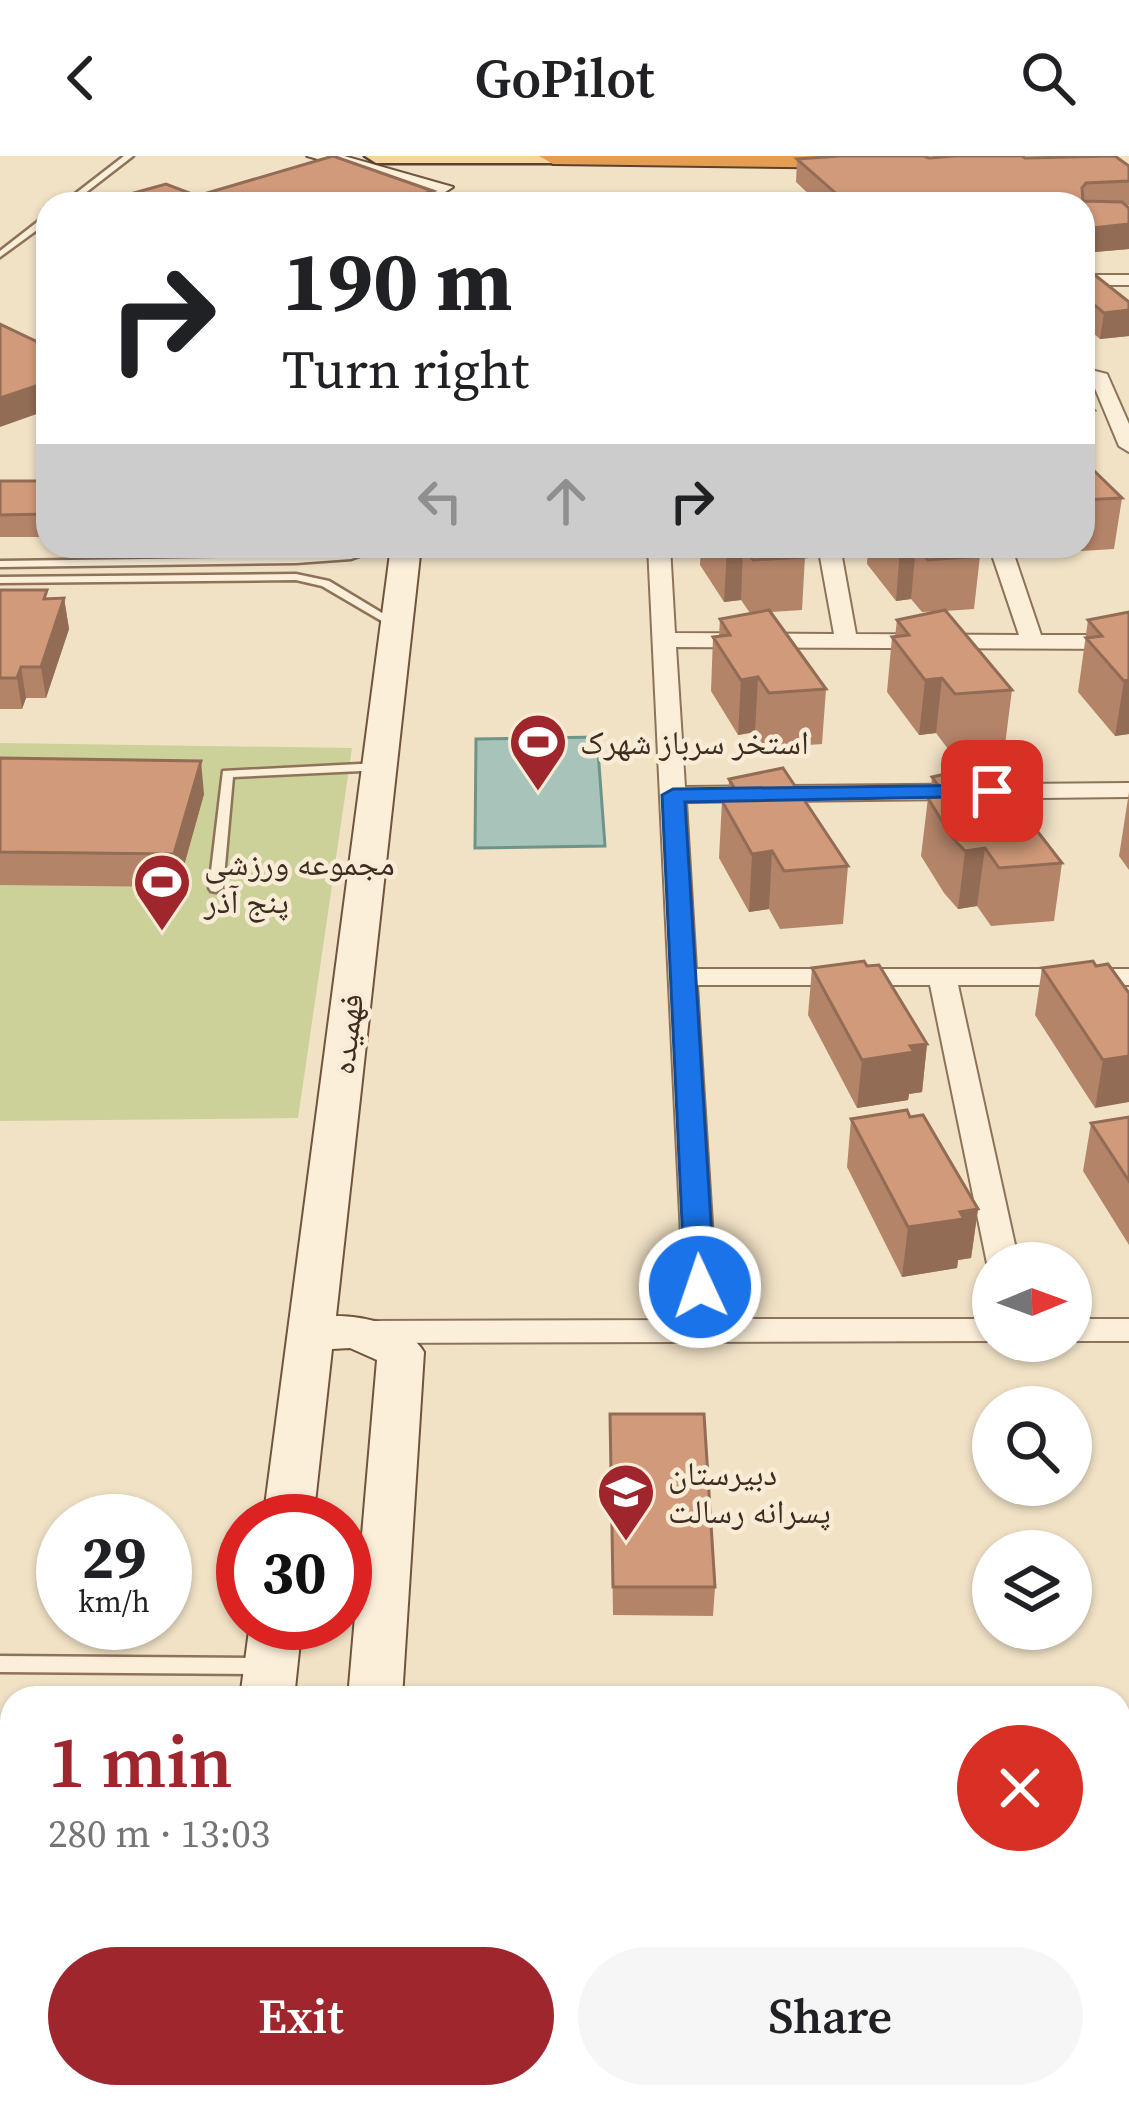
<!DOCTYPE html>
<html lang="en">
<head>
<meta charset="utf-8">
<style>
  :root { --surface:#fff; --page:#f6f6f6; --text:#202124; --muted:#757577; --accent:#a0262d }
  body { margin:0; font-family:"Source Serif 4","Noto Naskh Arabic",serif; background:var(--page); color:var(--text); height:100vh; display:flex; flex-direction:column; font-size:45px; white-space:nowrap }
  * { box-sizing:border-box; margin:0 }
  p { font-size:39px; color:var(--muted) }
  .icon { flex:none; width:66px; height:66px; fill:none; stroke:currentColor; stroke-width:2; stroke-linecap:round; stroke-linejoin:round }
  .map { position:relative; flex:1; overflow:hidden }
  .details { position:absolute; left:0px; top:1530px; width:1131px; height:423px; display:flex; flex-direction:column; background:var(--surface); border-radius:36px 36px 0 0; box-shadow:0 3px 9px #0004 }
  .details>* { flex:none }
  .top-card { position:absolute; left:36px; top:36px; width:1059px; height:366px; border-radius:36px; box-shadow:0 3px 9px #0004; background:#fff; color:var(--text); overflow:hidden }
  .needle { width:78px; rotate:89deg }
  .fabs { position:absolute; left:972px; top:1086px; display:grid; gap:24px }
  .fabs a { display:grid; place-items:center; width:120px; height:120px; border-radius:50%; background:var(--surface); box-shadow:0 3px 9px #0004; font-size:60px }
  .speed { position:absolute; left:36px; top:1338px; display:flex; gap:24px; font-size:60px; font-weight:700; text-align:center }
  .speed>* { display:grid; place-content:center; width:156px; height:156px; border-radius:50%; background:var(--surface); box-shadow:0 3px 9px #0004; line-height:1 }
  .speed small { font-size:30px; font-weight:400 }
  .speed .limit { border:18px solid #d22; background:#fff; color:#111 }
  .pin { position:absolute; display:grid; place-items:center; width:102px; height:102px; color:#fff; margin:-51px; border-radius:24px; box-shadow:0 6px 18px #0006 }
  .me { position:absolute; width:132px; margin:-66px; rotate:357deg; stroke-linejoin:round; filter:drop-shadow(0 0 9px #0008) }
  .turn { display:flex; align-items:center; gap:42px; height:252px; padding:0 48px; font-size:54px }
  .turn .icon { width:156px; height:156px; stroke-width:2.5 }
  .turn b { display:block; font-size:84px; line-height:102px }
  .lanes { display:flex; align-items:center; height:114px; padding:0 48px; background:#0003; justify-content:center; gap:60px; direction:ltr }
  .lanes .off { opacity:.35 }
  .round { display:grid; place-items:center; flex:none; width:126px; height:126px; border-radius:63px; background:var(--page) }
  .overview { display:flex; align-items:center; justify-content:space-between; height:204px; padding:0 48px }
  h1 { font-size:72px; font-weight:600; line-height:90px; color:var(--accent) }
  .primary-button { display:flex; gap:24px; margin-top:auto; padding:24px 48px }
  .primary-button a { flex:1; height:138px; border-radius:72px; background:var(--accent); color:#fff; font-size:48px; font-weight:600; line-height:138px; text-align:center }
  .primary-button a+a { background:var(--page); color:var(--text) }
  header { display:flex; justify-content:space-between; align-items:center; height:156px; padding:0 48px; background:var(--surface); font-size:54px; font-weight:600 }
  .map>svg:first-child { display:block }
  .green { fill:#ccd099 }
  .water { fill:#a8c4ba; stroke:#6d9488; stroke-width:3 }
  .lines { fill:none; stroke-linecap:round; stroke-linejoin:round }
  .lane-casing { stroke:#8e735a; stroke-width:5 }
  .street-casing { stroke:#8e735a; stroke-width:4 }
  .secondary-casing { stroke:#70543d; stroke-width:4 }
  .primary-casing { stroke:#5b412e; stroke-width:5 }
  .highway-casing { stroke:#5b412e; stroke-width:4 }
  .lane { fill:#fbefda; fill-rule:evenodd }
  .street { fill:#fbefda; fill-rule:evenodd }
  .secondary { fill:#fbefda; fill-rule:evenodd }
  .primary { fill:#f5d59d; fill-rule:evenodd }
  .highway { fill:#e49d53; fill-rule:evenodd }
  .wall { fill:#b48469 }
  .shaded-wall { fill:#926c55 }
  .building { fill:#d19a7a; stroke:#926c55; stroke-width:3 }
  .route { fill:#1a73e8; stroke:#114b97; stroke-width:3 }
  .labels { text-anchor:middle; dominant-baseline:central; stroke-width:9; stroke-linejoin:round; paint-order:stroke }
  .poi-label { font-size:33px; fill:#3d2c1f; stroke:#f8ecd6; text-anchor:start }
  .street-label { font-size:33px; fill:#3d2c1f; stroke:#f8ecd6 }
</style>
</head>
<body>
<header><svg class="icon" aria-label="back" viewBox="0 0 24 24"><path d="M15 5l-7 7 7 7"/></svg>GoPilot<svg class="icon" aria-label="search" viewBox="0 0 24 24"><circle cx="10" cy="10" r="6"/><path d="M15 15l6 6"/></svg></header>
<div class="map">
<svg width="1129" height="1951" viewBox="0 0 1129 1951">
  <rect width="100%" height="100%" fill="#f1e2c6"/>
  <path class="green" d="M0,587L352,592L298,962L0,965Z"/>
  <path class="water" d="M597,581L605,690L475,692L476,583Z"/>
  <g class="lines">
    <defs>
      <path id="lane" d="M124,0H133L71,48H62Z
        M45,60H48V66L0,101V95Z
        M371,390H387L351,403L296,407L0,411V405L296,401L350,397Z
        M296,418L329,425L402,469L400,471H392L322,430L296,424L0,427V421Z
        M379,607L385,611L383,614L233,621L223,732L216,736L211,735L209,732L223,615Z
        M0,1500L262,1502L269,1505L272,1510L269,1515L262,1518L0,1516Z"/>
      <path id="street" d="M1083,119H1129V129H1083Z
        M1091,214L1107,218L1129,268V296L1119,290L1089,218Z
        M648,390H670L675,477L834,478L818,390H840L856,478L1019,479L989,390H1011L1041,479H1129V493L676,491L685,631L1129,627V641L686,646L696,813H1129V829H958L1019,1107H993V1115L987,1107L930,829H697L718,1163H993L995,1185L363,1187L351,1184L346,1176L351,1168L363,1165L685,1164Z
        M1071,1163H1129V1185H1069Z
        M1119,1567H1129V1599H1119Z
        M712,1941H756V1951H712Z"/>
      <path id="secondary" d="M307,0H344L453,31L442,38Z
        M391,390H421L336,1160C364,1160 409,1170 424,1196L402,1542H348L377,1204L350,1192L332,1193L313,1365H263Z
        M250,1467H302L294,1542H240Z
        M188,1941H250L248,1951H186Z
        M316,1941H378L377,1951H315Z"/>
      <path id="primary" d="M365,0H565L554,7H376Z"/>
      <path id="highway" d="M539,0H880L883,4L869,12L553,8Z"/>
    </defs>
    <use href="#lane" class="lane-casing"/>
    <use href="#street" class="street-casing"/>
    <use href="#secondary" class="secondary-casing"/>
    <use href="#primary" class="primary-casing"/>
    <use href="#highway" class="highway-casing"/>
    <use href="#lane" class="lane"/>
    <use href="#street" class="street"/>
    <use href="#secondary" class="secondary"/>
    <use href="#primary" class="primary"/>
    <use href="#highway" class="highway"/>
  </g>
  <path class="wall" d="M1025,2L1129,10V49H1126L1129,52V93L1083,97V48H788V46L814,43L796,26L797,3Z
    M1083,117L1129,146V180L1100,183L1088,173Z
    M1083,304L1122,342L1114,393L1065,396L1060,390H1083Z
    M0,325H48V381H0Z
    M701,390H797L805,401L802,454L771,456L826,533L822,588L765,592L755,576L738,579L711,535L713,481L719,480L720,463L750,457L741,444L724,446L700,409Z
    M868,390H970L980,400L974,453L945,455L1012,534L1005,589L948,593L936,577L919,579L887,536L892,481H895L897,464L943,455L922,456L911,443L896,445L867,408Z
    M0,434L48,443L64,442L69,473L46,542H26L22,553H0Z
    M1129,456V578L1115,580L1078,536L1088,464Z
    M0,602L204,638L178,731L0,729Z
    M932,621L1062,707L1054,765L991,770L977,750L958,753L944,737L921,700L928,642H930Z
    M729,623L848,710L843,768L780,773L769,753L749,756L719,702L722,645L728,644Z
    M1129,636V714L1119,700Z
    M1096,810L1129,837L1095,952L1035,859L1042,812Z
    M812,812L927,888L922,936L909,938L908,944L857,952L808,859Z
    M1129,961V1089L1083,1015L1091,967Z
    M851,963L978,1053L971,1102L958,1104L957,1112L902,1121L847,1011Z
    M610,1258L715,1431L713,1460L613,1459Z
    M1119,1594H1129V1839H1120L1119,1841Z"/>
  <path class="shaded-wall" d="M433,35L434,48H389Z
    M1129,68V93L1083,97V73Z
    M1092,147L1088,173L1083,174V148Z
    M1129,154V180L1100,183L1104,157Z
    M48,226V254L0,271V242Z
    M1094,254L1087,303H1083V255Z
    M916,390L911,443L896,445L900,392Z
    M743,391L741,444L724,446L727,393Z
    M64,442L69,473L46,542L41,511Z
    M21,511L26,542L22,553L17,522Z
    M758,521L755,576L738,579L741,524Z
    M942,522L936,577L919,579L925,524Z
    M1129,524V578L1115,580L1124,525Z
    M201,605L204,638L178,731L174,698Z
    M985,692L977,750L958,753L965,695Z
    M772,695L769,753L749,756L752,698Z
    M927,888L922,936L909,938L908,944L857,952L862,904L910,890Z
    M1129,900V946L1095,952L1103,904Z
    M978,1053L971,1102L958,1104L957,1112L902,1121L908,1071L960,1056Z
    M12,1842V1885L0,1894V1851Z"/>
  <path class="building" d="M333,0L433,35L389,48H94L166,28L197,40Z
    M840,0H924L929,2L955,0H1022L1025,2L1115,0L1129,10V25L1086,27L1082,32L1083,45L1122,46L1129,52V68L1083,73V48H790L788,46L840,41L797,3Z
    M1091,116L1129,146V154L1104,157L1092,147L1083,148V117Z
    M0,168L48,191V226L0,242Z
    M1083,244L1094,254L1083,255Z
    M1083,304L1122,342L1083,344Z
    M0,325H48V358L0,359Z
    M725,390H797L805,401L753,404L743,391L727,393Z
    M898,390H970L980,400L928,404L916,390L900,392Z
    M0,434H47L44,443L64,442L41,511H21L17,522H0Z
    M769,454L826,533L769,537L758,521L741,524L713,481L730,479L720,463Z
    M945,454L1012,534L955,538L942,522L925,524L892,481L909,479L897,464Z
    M1129,456V524L1124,525L1086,482L1102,480L1088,464Z
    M0,602L201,605L174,698L0,696Z
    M986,609L1062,707L999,712L985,692L965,695L951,680L928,642L946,640L932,621Z
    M783,612L848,710L784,715L772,695L752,698L722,645L740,642L729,623Z
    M864,805L867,810L879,809L927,888L910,890L914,896L862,904L812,812Z
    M1093,805L1096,810L1108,808L1129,837V900L1103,904L1042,812Z
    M907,954L910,961L923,959L978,1053L960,1056L964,1063L908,1071L851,963Z
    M1129,961V1025L1091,967Z
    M610,1258H704L715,1431H613Z
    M1119,1594H1129V1803H1119Z
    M0,1668L12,1680V1842L0,1851Z"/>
  <path class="route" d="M992,629L1003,635L1000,640L685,646L715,1131L710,1138H689L685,1131L662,639L673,633Z"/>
  <defs>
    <symbol id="stadium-pin" viewBox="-11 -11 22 30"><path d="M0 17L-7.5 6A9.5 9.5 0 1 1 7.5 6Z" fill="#a0262d" stroke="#f8ecd6"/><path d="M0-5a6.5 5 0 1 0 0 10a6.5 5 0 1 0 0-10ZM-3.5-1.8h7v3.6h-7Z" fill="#fff"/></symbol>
    <symbol id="school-pin" viewBox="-11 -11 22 30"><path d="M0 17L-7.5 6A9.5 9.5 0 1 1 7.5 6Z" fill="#a0262d" stroke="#f8ecd6"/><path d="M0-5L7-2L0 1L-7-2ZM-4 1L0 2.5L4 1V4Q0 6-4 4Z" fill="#fff"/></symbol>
  </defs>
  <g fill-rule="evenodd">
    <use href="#stadium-pin" x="505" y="553" width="66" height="90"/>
    <use href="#stadium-pin" x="129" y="693" width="66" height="90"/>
    <use href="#school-pin" x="593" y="1303" width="66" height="90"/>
  </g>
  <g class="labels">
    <g class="poi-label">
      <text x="580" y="586">استخر سرباز شهرک</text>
      <text x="204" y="707">مجموعه ورزشی<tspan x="204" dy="38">پنج آذر</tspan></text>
      <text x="668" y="1317">دبیرستان<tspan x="668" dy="38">پسرانه رسالت</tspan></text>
    </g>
    <g class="street-label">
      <text transform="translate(347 878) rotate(-83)">فهمیده</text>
    </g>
  </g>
</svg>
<div class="fabs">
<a><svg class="needle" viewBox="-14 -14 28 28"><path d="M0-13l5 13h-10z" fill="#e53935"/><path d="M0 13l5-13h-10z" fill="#757577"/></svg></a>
<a><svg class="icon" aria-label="search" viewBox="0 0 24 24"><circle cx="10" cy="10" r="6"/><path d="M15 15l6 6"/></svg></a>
<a><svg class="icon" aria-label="layers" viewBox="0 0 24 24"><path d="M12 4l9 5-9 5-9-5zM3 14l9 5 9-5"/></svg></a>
</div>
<div class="speed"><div>29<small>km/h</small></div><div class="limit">30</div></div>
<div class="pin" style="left:992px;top:635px;background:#d93025"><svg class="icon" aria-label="arrive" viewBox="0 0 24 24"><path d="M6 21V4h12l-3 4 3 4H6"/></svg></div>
<svg class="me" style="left:700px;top:1131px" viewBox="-20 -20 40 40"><circle r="17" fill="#1a73e8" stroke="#fff" stroke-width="3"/><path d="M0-11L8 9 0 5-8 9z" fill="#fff"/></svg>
<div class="top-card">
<div class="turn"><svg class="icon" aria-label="right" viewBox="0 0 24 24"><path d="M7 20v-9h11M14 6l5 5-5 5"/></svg><div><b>190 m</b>Turn right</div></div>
<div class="lanes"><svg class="icon off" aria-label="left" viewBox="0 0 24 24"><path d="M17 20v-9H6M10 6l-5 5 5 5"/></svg><svg class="icon off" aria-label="ahead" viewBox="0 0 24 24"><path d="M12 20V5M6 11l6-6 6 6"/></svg><svg class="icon" aria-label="right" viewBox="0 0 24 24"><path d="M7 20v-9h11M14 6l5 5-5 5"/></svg></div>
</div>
<section class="details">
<div class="overview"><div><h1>1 min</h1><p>280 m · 13:03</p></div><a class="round" style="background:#d93025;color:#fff"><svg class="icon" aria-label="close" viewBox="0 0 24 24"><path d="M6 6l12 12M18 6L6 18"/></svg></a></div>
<div class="primary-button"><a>Exit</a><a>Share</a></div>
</section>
</div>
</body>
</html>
